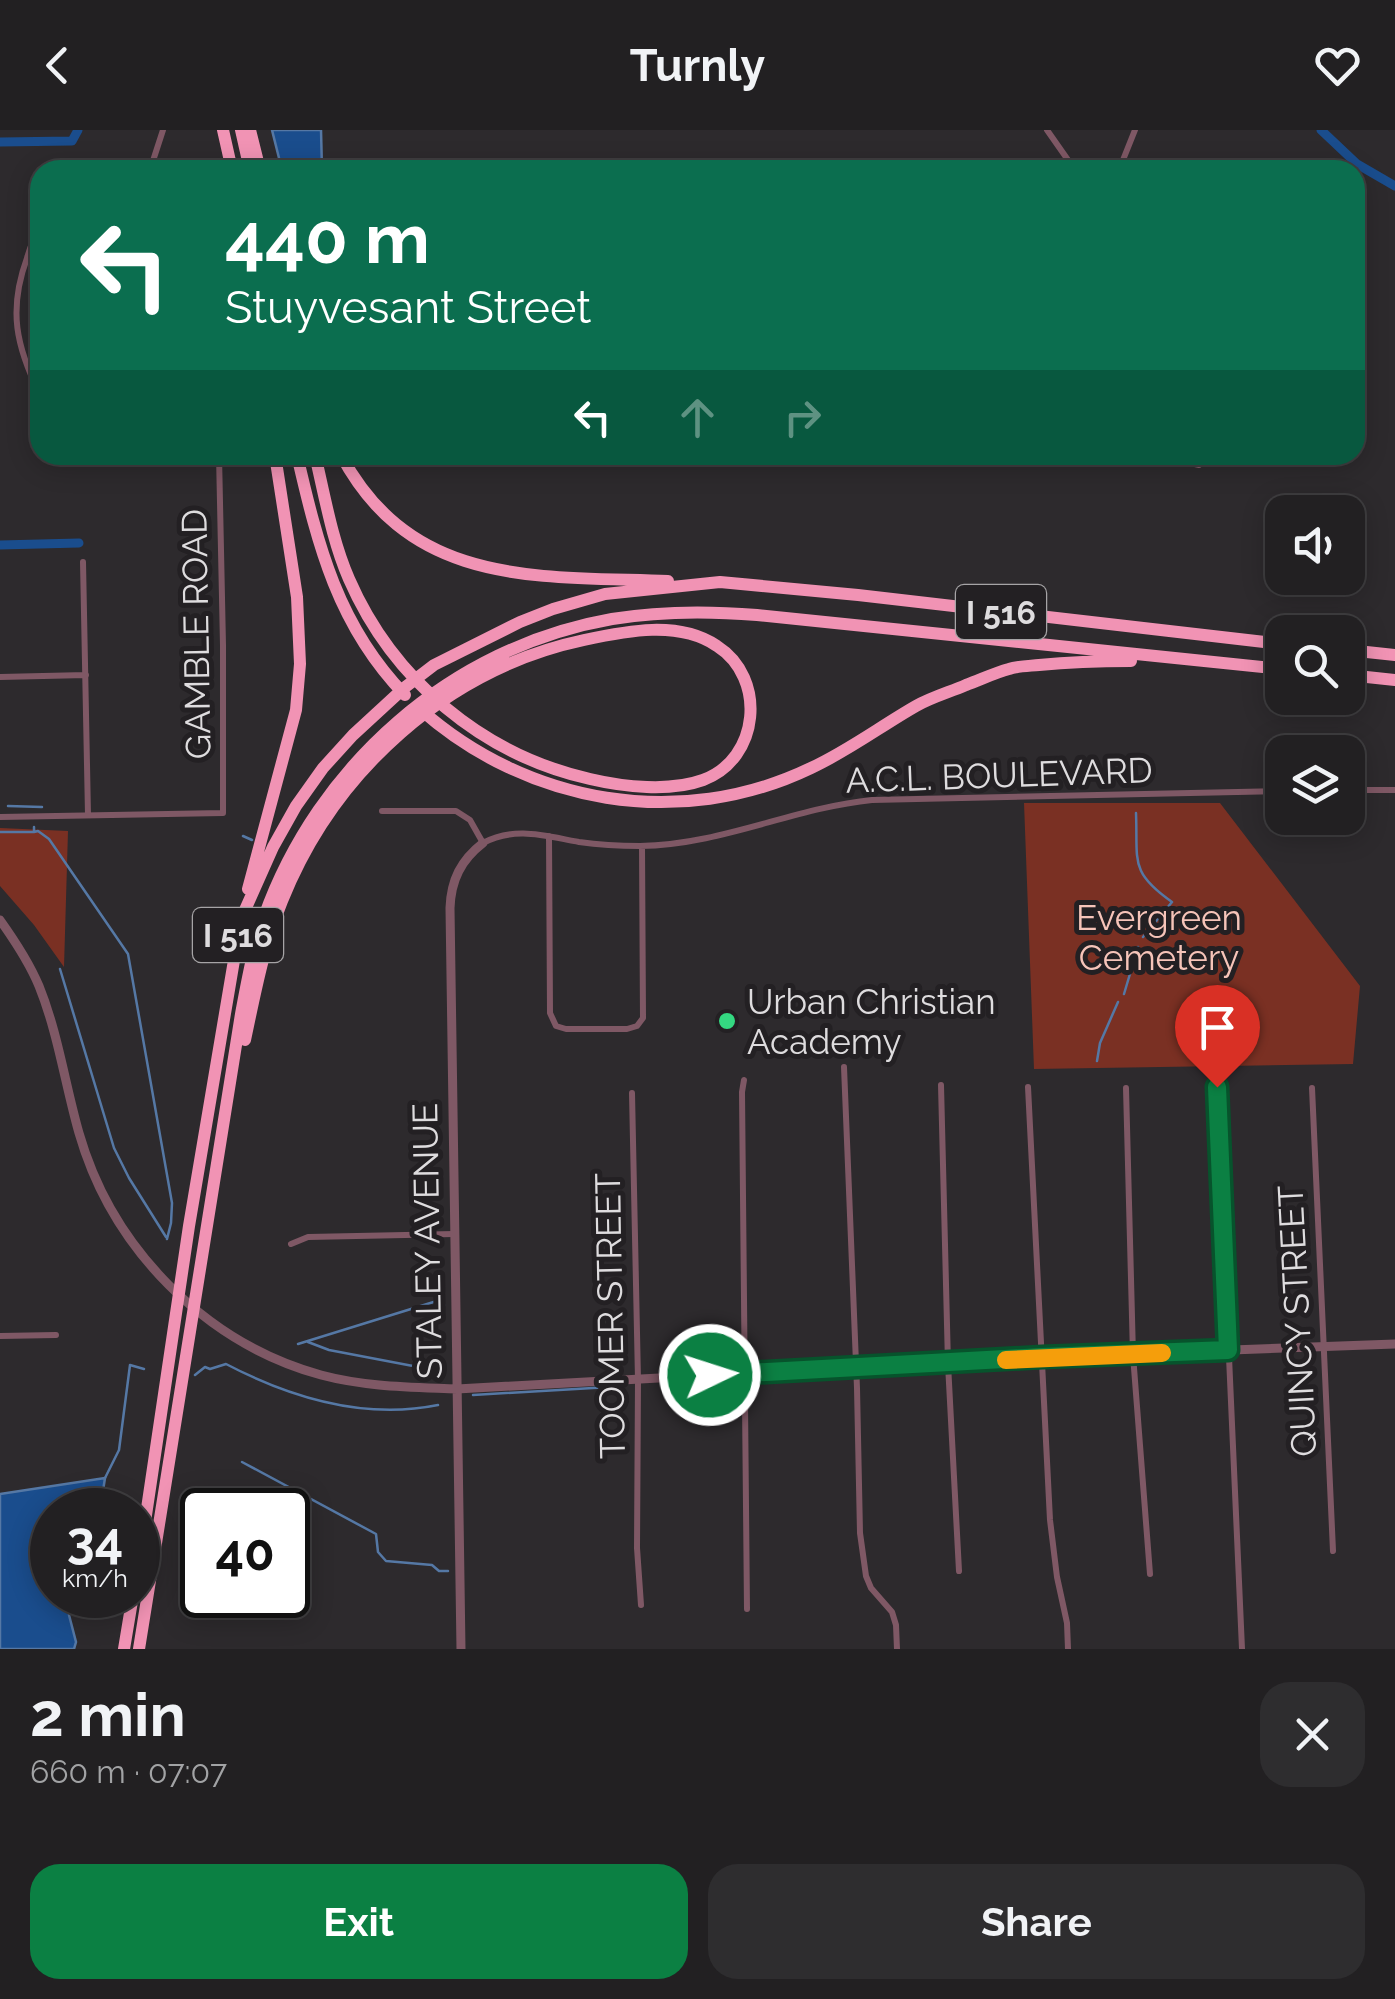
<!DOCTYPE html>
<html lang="en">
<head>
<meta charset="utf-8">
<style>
  :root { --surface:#222022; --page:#2e2d2f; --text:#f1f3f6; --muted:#a2a3a5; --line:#3f3e40; --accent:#0b8043 }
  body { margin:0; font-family:Raleway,sans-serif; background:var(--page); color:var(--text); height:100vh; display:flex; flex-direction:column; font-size:38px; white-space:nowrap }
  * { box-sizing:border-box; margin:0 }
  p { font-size:32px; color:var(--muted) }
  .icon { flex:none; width:55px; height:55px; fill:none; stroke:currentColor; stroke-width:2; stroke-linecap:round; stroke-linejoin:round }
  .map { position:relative; height:1519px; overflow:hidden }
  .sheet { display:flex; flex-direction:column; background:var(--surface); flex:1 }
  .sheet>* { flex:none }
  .hud { position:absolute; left:30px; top:30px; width:1335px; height:305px; border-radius:30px; box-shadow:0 5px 25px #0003,0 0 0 2px var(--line); background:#0b6e4f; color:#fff; overflow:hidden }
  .buttons { position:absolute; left:1265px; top:365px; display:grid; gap:20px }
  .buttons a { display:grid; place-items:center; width:100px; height:100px; border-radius:20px; background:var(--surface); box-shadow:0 5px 25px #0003,0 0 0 2px var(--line); font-size:50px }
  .speed { position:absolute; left:30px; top:1358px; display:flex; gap:20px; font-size:50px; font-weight:700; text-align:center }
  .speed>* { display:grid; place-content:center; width:130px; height:130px; border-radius:50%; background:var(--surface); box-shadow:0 5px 25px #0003,0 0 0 2px var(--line); line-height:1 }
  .speed small { font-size:25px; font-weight:400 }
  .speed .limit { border:5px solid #111; border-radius:15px; background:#fff; color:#111 }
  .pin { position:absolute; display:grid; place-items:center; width:85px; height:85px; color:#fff; margin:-102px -42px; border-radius:50% 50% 50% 0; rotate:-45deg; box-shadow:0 0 10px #0007 }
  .pin .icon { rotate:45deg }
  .me { position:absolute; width:110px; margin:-55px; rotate:86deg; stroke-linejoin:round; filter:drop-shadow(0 0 8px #0008) }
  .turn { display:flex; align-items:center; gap:35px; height:210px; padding:0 30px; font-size:45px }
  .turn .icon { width:130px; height:130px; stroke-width:2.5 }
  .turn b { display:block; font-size:70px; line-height:85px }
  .lanes { display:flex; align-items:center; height:95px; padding:0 30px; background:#0003; justify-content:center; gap:50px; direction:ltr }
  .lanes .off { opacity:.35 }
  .round { display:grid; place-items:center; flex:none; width:105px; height:105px; border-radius:30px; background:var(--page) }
  .overview { display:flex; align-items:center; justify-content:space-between; height:170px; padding:0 30px }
  h1 { font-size:60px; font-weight:700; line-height:75px }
  .primary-button { display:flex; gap:20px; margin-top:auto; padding:20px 30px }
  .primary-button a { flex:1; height:115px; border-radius:30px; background:var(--accent); color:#fff; font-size:40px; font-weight:700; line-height:115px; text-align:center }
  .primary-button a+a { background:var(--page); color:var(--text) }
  header { display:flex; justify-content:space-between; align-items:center; height:130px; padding:0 30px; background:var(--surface); font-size:45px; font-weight:700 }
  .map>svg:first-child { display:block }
  .green { fill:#7a3023 }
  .water { fill:#1a4d8d; stroke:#5578a5; stroke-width:2.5 }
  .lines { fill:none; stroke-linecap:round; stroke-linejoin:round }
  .stream { stroke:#5578a5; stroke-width:2.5 }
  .canal { stroke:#1a4d8d; stroke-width:9 }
  .minor { stroke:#7f5865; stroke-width:6 }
  .tertiary { stroke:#7f5865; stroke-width:9 }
  .motorway { stroke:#f193b4; stroke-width:12 }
  .route-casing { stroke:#07532c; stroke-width:25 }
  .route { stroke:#0b8043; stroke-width:18 }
  .slow { stroke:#f59e0b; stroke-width:18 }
  .poi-dot { fill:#34d881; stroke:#232023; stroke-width:4 }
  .labels { text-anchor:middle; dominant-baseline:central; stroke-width:10; stroke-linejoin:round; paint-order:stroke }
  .shield { fill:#232023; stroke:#a6a4a6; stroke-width:2.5 }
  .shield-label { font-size:32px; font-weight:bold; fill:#dedcde }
  .street-label { font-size:35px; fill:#dedcde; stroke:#232023 }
  .park-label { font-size:35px; fill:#f6c4b9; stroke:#232023 }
  .poi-label { font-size:35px; fill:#dedcde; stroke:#232023; text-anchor:start }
</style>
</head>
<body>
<header><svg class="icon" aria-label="back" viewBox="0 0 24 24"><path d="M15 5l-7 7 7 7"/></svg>Turnly<svg class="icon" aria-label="heart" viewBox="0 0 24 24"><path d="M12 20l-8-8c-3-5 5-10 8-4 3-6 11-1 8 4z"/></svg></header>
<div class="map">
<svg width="1395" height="1519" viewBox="0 0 1395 1519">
  <rect width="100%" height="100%" fill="#2d2a2d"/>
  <path class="green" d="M1024,673H1220L1360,856L1353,934L1034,939Z
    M0,698L68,701L64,837L34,795L0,756Z"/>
  <path class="water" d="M272,0H321L322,40H282Z
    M105,1348L100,1380H52V1465H83L69,1485L76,1512L74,1519H0V1364Z"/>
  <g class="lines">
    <path class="stream" d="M8,676L42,677
      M1136,683C1138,731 1129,742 1172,772L1143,807
      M34,697V702L38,701L49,709L128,824L172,1073L171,1093L167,1109
      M0,702H33
      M243,706L252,710
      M60,839L114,1018L129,1048L166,1107
      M1124,864L1138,817
      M1097,931L1100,913L1118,872
      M308,1212L329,1220L413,1236
      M298,1214L440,1170L444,1175
      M195,1245L205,1237L210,1239L226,1234C291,1268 364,1290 438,1275
      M473,1265L610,1257
      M242,1332L376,1404L378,1422L386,1431L432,1435L439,1441H448
      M105,1348L119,1320L130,1235L144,1239"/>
    <path class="canal" d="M1321,0L1357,34L1395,56
      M0,12L72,11L78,0
      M0,415L79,413"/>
    <path class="minor" d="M1047,0L1075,40
      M153,31L165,40
      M150,40L163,0
      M1119,40L1135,0
      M40,99C33,108 30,117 27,128C8,180 16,216 40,265
      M40,142L32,177L40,223
      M1157,325L1199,335
      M83,432L88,685
      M0,547L86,545
      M1348,660H1395
      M382,681H456L470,690L483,713C515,696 545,706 579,712C600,715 620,716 640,716C721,715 793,678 872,670L1282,661
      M0,687L223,683V515L219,325
      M549,706L550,883L556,896L566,899H627L637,896L643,888L642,716
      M844,937L857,1258L860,1403L866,1446L871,1458L892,1482L896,1495L897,1519
      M744,950L742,962L747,1479
      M941,955L948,1234L959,1441
      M1028,957L1050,1390L1057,1447L1067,1493L1068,1519
      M1217,957L1242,1519
      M1126,958L1133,1225L1150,1444
      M1312,958L1333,1421
      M632,963L638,1250L637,1418L641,1475
      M291,1114L308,1107L454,1104
      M0,1206L56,1205"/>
    <path class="tertiary" d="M0,790C15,811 29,832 39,856C58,903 65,954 79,1003C112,1118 205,1213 321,1245C366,1257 411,1257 457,1259L1042,1227L1395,1214
      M461,1519L450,778C451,750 461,730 483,713"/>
    <path class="motorway" d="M223,0L232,40
      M241,0L250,40
      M250,0L260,40
      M297,325C318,416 338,496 405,565
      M341,325C412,458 538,446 668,451
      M1348,520L1395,525
      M1348,545L1395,550
      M420,579C527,674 680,701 811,638C848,621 881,596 916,576C932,567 950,562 966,555C980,550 994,543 1009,539C1018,536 1029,536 1039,535C1070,532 1100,531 1131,531
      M248,759L296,580L300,534L297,467L275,325
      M245,910C255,863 264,815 282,771C334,641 447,539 584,510C626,501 679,490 717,516C767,548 760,629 703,650C670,662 624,657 590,649C483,625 393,550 349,449C332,410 325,367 315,325
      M138,1439L189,1096L241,789L273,717L296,676L323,638L353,605L404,558L434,535L520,492L553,479L605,464L720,452L858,465L1282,514
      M124,1519L133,1465
      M139,1519L241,884C247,852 253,818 264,787C318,635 451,517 612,489C660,481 709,481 757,485L1282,539"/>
  </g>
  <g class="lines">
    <defs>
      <path id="route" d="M710,1245L1042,1227L1228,1220L1217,957"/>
    </defs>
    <use href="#route" class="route-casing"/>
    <use href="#route" class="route"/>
    <path class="slow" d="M1006,1230L1162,1223"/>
  </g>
  <circle class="poi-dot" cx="727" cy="891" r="10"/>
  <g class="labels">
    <g class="shield">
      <rect x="956" y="455" width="90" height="54" rx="8"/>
      <rect x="193" y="778" width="90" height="54" rx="8"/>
    </g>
    <g class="shield-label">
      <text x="1001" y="482">I 516</text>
      <text x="238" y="805">I 516</text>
    </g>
    <g class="street-label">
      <text transform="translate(196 504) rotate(-91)">GAMBLE ROAD</text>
      <text transform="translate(999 645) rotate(-2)">A.C.L. BOULEVARD</text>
      <text transform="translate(427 1111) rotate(-91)">STALEY AVENUE</text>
      <text transform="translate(610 1186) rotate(-91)">TOOMER STREET</text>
      <text transform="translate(1297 1191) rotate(-93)">QUINCY STREET</text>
    </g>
    <g class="park-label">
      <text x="1159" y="787">Evergreen<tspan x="1159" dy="40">Cemetery</tspan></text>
    </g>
    <g class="poi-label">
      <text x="747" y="871">Urban Christian<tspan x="747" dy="40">Academy</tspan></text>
    </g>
  </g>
</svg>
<div class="buttons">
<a><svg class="icon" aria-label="sound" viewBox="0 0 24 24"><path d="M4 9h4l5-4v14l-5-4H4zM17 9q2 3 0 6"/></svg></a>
<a><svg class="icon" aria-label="search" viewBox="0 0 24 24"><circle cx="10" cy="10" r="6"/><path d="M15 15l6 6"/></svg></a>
<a><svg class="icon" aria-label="layers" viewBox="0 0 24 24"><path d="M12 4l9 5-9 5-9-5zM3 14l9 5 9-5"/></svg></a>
</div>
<div class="speed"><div>34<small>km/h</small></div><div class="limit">40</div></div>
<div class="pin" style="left:1217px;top:957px;background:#d93025"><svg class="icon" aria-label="arrive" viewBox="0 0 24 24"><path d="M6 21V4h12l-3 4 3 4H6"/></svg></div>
<svg class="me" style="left:710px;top:1245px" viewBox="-20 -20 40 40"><circle r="17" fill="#0b8043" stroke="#fff" stroke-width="3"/><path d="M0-11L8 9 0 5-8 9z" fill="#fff"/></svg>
<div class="hud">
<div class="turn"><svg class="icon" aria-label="left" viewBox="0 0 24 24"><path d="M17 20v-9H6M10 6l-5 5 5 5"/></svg><div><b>440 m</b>Stuyvesant Street</div></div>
<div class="lanes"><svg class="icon" aria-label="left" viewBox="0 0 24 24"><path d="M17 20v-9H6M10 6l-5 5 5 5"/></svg><svg class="icon off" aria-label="ahead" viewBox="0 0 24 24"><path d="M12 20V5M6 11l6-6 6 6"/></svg><svg class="icon off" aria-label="right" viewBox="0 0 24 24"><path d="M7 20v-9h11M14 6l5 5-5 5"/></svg></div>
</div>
</div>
<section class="sheet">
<div class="overview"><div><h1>2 min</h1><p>660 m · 07:07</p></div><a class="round"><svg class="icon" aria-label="close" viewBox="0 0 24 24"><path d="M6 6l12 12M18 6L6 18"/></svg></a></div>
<div class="primary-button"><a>Exit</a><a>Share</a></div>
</section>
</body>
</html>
